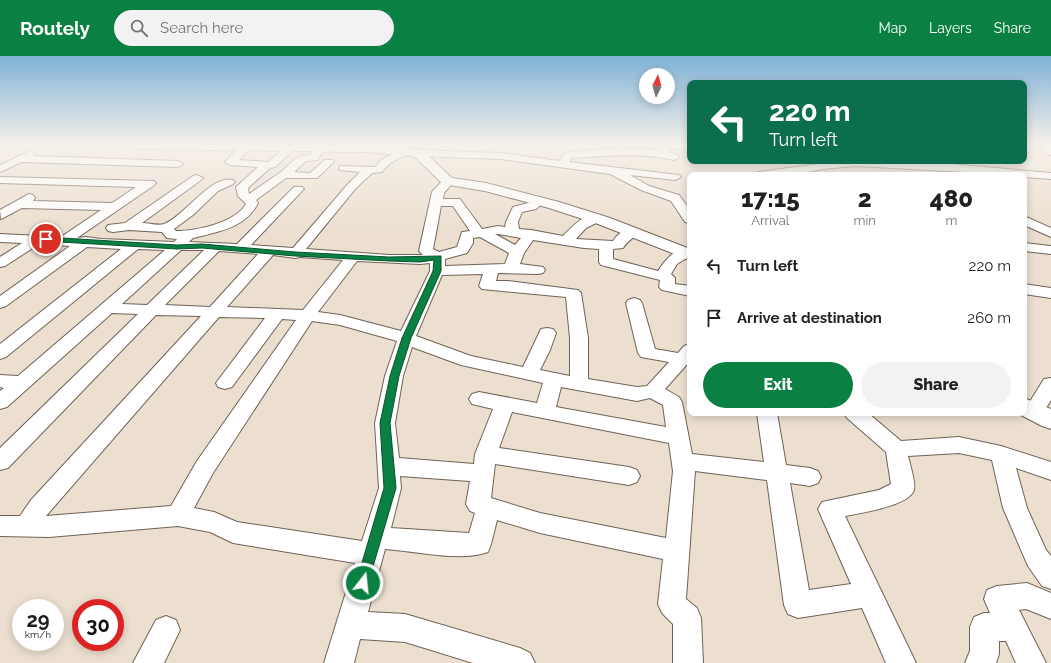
<!DOCTYPE html>
<html lang="en">
<head>
<meta charset="utf-8">
<style>
  :root { --surface:#fff; --page:#f2f2f2; --text:#202124; --muted:#757577; --accent:#0b8043 }
  body { margin:0; font-family:Raleway,sans-serif; background:var(--page); color:var(--text); height:100vh; display:flex; flex-direction:column; font-size:15px; white-space:nowrap }
  * { box-sizing:border-box; margin:0 }
  p { font-size:13px; color:var(--muted) }
  .icon { flex:none; width:22px; height:22px; fill:none; stroke:currentColor; stroke-width:2; stroke-linecap:round; stroke-linejoin:round }
  .map { position:relative; flex:1; overflow:hidden }
  .panel { position:absolute; left:687px; top:116px; width:340px; height:244px; display:flex; flex-direction:column; background:var(--surface); border-radius:8px; box-shadow:0 2px 10px #0003 }
  .panel>* { flex:none }
  .top-card { position:absolute; left:687px; top:24px; width:340px; height:84px; border-radius:8px; box-shadow:0 2px 10px #0003; background:#0b6e4f; color:#fff; overflow:hidden }
  .needle { width:26px; rotate:5deg }
  .controls { position:absolute; left:639px; top:12px; display:grid; gap:8px }
  .controls a { display:grid; place-items:center; width:36px; height:36px; border-radius:50%; background:var(--surface); box-shadow:0 2px 10px #0003; font-size:20px }
  .speed { position:absolute; left:12px; top:543px; display:flex; gap:8px; font-size:20px; font-weight:700; text-align:center }
  .speed>* { display:grid; place-content:center; width:52px; height:52px; border-radius:50%; background:var(--surface); box-shadow:0 2px 10px #0003; line-height:1 }
  .speed small { font-size:10px; font-weight:400 }
  .speed .limit { border:6px solid #d22; background:#fff; color:#111 }
  .pin { position:absolute; display:grid; place-items:center; width:34px; height:34px; color:#fff; margin:-17px; border:2px solid #fff; border-radius:50%; box-shadow:0 1px 4px #0007 }
  .me { position:absolute; width:44px; margin:-22px; rotate:16deg; stroke-linejoin:round; filter:drop-shadow(0 0 3px #0008) }
  .turn { display:flex; align-items:center; gap:14px; height:84px; padding:0 16px; font-size:18px }
  .turn .icon { width:52px; height:52px; stroke-width:2.5 }
  .turn b { display:block; font-size:28px; line-height:34px }
  .eta { display:flex; justify-content:space-evenly; align-items:center; height:68px; text-align:center }
  .eta b { font-size:24px; font-weight:800; line-height:28px }
  .primary-button { display:flex; gap:8px; margin-top:auto; padding:8px 16px }
  .primary-button a { flex:1; height:46px; border-radius:24px; background:var(--accent); color:#fff; font-size:16px; font-weight:800; line-height:46px; text-align:center }
  .primary-button a+a { background:var(--page); color:var(--text) }
  ul { padding:0; list-style:none }
  li { display:flex; align-items:center; gap:12px; height:52px; padding:0 16px }
  li div { flex:1 }
  li b { display:block; font-size:15px }
  li em { font-style:normal }
  header { display:flex; align-items:center; gap:24px; box-sizing:border-box; height:56px; padding:0 20px; background:var(--accent); color:#fff }
  header strong { font-size:19px }
  nav { display:flex; gap:22px; margin-inline-start:auto; font-size:14px }
  .search { width:280px; height:36px; background:var(--page); display:flex; align-items:center; gap:10px; box-sizing:border-box; padding:0 14px; border-radius:22px; color:var(--muted); font-size:15px }
  .map>svg:first-child { display:block }
  .lines { fill:none; stroke-linecap:round; stroke-linejoin:round }
  .minor-casing { stroke:#6f6357; stroke-width:2 }
  .major-casing { stroke:#6f6357; stroke-width:2 }
  .minor { fill:#fff; fill-rule:evenodd }
  .major { fill:#fff; fill-rule:evenodd }
  .route { fill:#0b8043; stroke:#07532c }
</style>
</head>
<body>
<header>
<strong>Routely</strong>
<div class="search"><svg class="icon" aria-label="search" viewBox="0 0 24 24"><circle cx="10" cy="10" r="6"/><path d="M15 15l6 6"/></svg>Search here</div>
<nav><a>Map</a><a>Layers</a><a>Share</a></nav>
</header>
<div class="map">
<svg width="1051" height="607" viewBox="0 0 1051 607">
  <rect width="100%" height="100%" fill="#ecdfd0"/>
  <g class="lines">
    <defs>
      <path id="minor" d="M246,89L250,92L239,104L268,106L287,90H295L296,92L275,111L270,112L248,132L249,138L281,116L295,103L300,100L310,99L316,91L320,90L325,93L317,104L306,105L294,116L310,117L325,104H333L334,106L317,122H286L256,144L258,147C246,172 217,176 193,182L189,186L237,188L294,131H302L304,133L302,135L251,189L293,192L348,128L360,116L340,114L339,112L340,110L375,111L381,104L404,92L409,95L408,97L389,108L382,116L372,117L356,132L306,193L389,199H423L419,195L432,136L444,123H452L454,125L444,137L443,143H460L482,173L498,170L505,171L506,166L513,151L528,147L539,141L543,142L545,145L536,153L522,156L518,166L519,173L531,174L563,180C572,171 585,156 600,159L601,162L600,165L586,172L576,183L613,185C618,177 628,171 637,173L639,176C634,182 628,184 623,192L613,193V203L658,215C665,204 676,190 690,194V200L677,208L671,218L675,222V228L690,230V240L662,234L659,231L660,224L601,209L599,206V193L584,192L533,184L524,197L520,208L543,211L545,214L543,217L538,218L498,217L496,225H508L578,234L581,237L588,282V323L637,331L647,330L669,306L641,301L638,297L626,247L628,244L634,242L640,244L642,247L655,293L678,297L684,290L690,288V305L665,333L679,341L682,346L692,398L764,406L757,357H777L786,409L810,412L818,415L821,421L818,427L810,430L790,427L809,534L851,528L818,453L822,446L879,434L891,428L886,396L847,362L844,357H868L901,385L959,381L1001,390L1051,406V424L1016,412L1027,452L1046,494L1051,500V533L1042,530L1028,510L1003,452L992,404L959,397L908,400C910,408 916,428 914,434C909,450 860,457 845,460L916,607H886L862,552L798,562L788,558L784,549L767,424L695,415L686,543L697,552L701,562L703,607H673V568L662,557L658,548L663,503L540,477L497,464L491,488L488,496C461,506 414,495 385,493L368,556L405,558L520,592L530,597L535,607H473L405,586L360,583L354,607H324L355,507L233,487L210,476L178,470L49,481L0,480V460H20L31,444L201,260L156,259L8,412L0,414V392L138,258L112,257L7,351L0,353V335L4,332L0,331V319L18,320L165,194L138,193L6,301L0,303V288L121,193L87,191L6,250L0,252V240L70,190L39,188L5,210L0,211V201L22,187L0,186V178L61,181L101,154L22,152L1,163L0,154L29,138L33,139L35,142L33,145L112,147L136,131L0,127V121L154,125L156,127L153,130L77,182L86,181L101,183L174,186L177,183L167,182L162,176L129,174L113,176L108,175L106,172L108,169L125,167L193,120L197,119L203,122L201,124L142,167C148,167 158,170 164,168C184,161 211,118 233,124L235,126L233,128L218,135L193,159L174,173L176,175C196,175 235,167 246,148L238,140L236,131L258,111L230,109L225,106L241,90ZM441,150H453L470,175L462,176L457,191L439,196L433,193ZM495,178H498L521,182L515,189ZM480,181L509,197L505,208L445,210V203L467,197L473,187V182ZM181,194H204L147,249L122,248ZM219,195L258,198L210,251L165,249ZM273,199L295,202L300,201L343,204L303,254L227,251ZM357,205L420,208L430,207V215L401,275L340,259L318,256ZM483,218L479,230L482,233L566,241L570,282V320L540,314L550,294L556,277L553,273L547,272L541,273L523,311L471,300L416,280L442,219ZM219,261L265,262L216,327L218,331L225,333L232,331L282,263L296,264L197,405L171,450L46,460ZM312,265L340,269L397,285L385,320L375,367L379,432L362,485L237,466L214,456L194,452L213,417ZM412,291L461,309L543,327L537,347L479,336L472,338L469,343L472,348L493,353L475,398L474,408L399,402L395,367L403,320ZM561,331L637,345L650,342L663,349L666,371L556,351ZM512,356L669,387L673,415L666,482L540,457L491,442L495,408L629,429L637,426L640,420L637,414L629,411L499,392ZM400,420L470,425L466,448L470,455L475,457L469,477L391,472L401,432Z
        M661,89H690V94L670,93L668,96L678,99L679,101L674,104C640,96 607,100 572,102L569,106L679,119L681,121L675,124L630,119L649,130L679,139L690,154V167L685,166L671,145L641,134L610,118L501,103L418,100L413,97L418,94L501,97L559,105L565,97L569,96L622,92L656,94L660,92Z
        M1037,89H1049L1051,91V99L1047,98Z
        M1024,91L1029,92L1030,94L1029,96L1024,97Z
        M30,95L35,98L34,100L178,105L183,108L178,111L22,106L0,116V109Z
        M842,105L950,108L1051,117V123L1024,121V119L855,110L823,113L792,119H753L759,116Z
        M1024,160L1051,172V181L1024,169Z
        M1024,187L1051,190V198L1024,195Z
        M1024,228L1051,232V242L1024,238Z
        M1051,322V344L1041,360L1034,362L1027,360L1024,355L1044,323Z
        M1027,527L1051,537V563L1026,553L1019,554L1046,607H1016L1006,585H999V598L996,607H965L970,595V571L974,561L984,557H990L984,543L987,534L997,530Z
        M166,560L176,564L180,574L164,607H133L156,564Z"/>
      <path id="major" d="M129,89H376L418,93L422,94L452,122L486,127L559,146L610,162L690,193V204L598,168L549,152L485,135L443,128L414,100L366,96L135,93L131,92Z
        M1024,342L1051,353V373L1042,370L1017,357H1024Z"/>
    </defs>
    <use href="#minor" class="minor-casing"/>
    <use href="#major" class="major-casing"/>
    <use href="#minor" class="minor"/>
    <use href="#major" class="major"/>
  </g>
  <linearGradient id="sky" x2="0" y2="1"><stop stop-color="#80b2d6"/><stop offset="0.51" stop-color="#f6f1ea"/><stop offset="1" stop-color="#f6f1ea" stop-opacity="0"/></linearGradient>
  <rect width="1051" height="174" fill="url(#sky)"/>
  <path class="route" d="M46,181L177,189L202,188L295,196L389,201L441,200V215L411,282L399,320L390,367L396,432L367,531L363,533L358,531L356,527L384,432L380,367L390,320L402,282L433,215L434,204L420,206L389,205L295,200L202,192L177,193L44,185V182Z"/>
</svg>
<div class="controls">
<a><svg class="needle" viewBox="-14 -14 28 28"><path d="M0-13l5 13h-10z" fill="#e53935"/><path d="M0 13l5-13h-10z" fill="#757577"/></svg></a>
</div>
<div class="speed"><div>29<small>km/h</small></div><div class="limit">30</div></div>
<div class="pin" style="left:46px;top:183px;background:#d93025"><svg class="icon" aria-label="arrive" viewBox="0 0 24 24"><path d="M6 21V4h12l-3 4 3 4H6"/></svg></div>
<svg class="me" style="left:363px;top:527px" viewBox="-20 -20 40 40"><circle r="17" fill="#0b8043" stroke="#fff" stroke-width="3"/><path d="M0-11L8 9 0 5-8 9z" fill="#fff"/></svg>
<div class="top-card">
<div class="turn"><svg class="icon" aria-label="left" viewBox="0 0 24 24"><path d="M17 20v-9H6M10 6l-5 5 5 5"/></svg><div><b>220 m</b>Turn left</div></div>
</div>
<section class="panel">
<div class="eta">
<div><b>17:15</b><p>Arrival</p></div>
<div><b>2</b><p>min</p></div>
<div><b>480</b><p>m</p></div>
</div>
<ul>
<li><svg class="icon" aria-label="left" viewBox="0 0 24 24"><path d="M17 20v-9H6M10 6l-5 5 5 5"/></svg><div><b>Turn left</b></div><em>220 m</em></li>
<li><svg class="icon" aria-label="arrive" viewBox="0 0 24 24"><path d="M6 21V4h12l-3 4 3 4H6"/></svg><div><b>Arrive at destination</b></div><em>260 m</em></li>
</ul>
<div class="primary-button"><a>Exit</a><a>Share</a></div>
</section>
</div>
</body>
</html>
